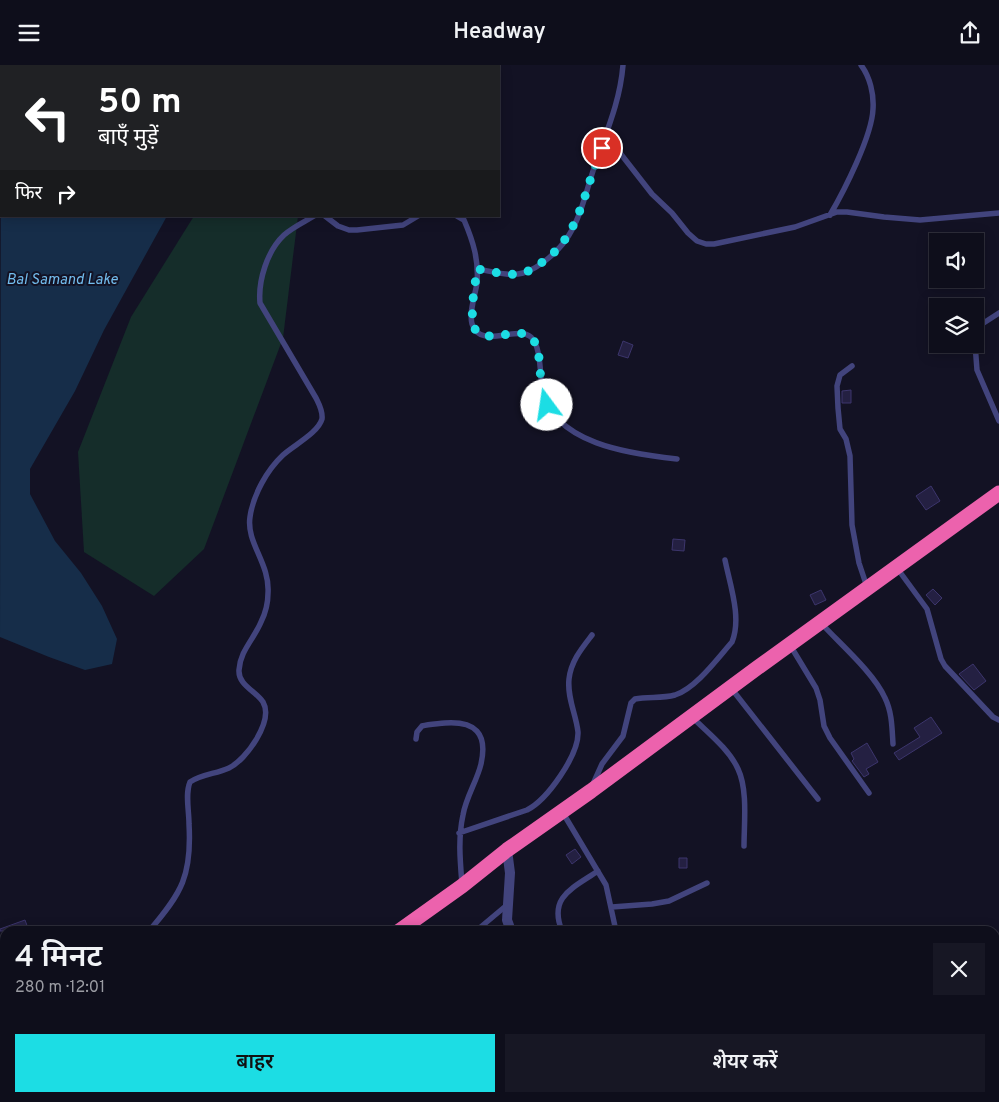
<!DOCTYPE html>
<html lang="hi">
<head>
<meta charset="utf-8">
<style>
  :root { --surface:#0e0e1b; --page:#171724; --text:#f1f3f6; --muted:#9b9ca3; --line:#2e2e3a; --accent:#1cdde4 }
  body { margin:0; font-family:Overpass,"Noto Sans Devanagari",sans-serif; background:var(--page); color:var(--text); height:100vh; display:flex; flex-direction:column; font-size:19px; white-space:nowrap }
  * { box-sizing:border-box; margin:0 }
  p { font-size:16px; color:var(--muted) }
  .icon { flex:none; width:28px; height:28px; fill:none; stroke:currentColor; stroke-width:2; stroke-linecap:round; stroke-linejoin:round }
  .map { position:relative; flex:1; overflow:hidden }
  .details { position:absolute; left:0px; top:861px; width:1000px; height:176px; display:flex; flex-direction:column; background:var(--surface); border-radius:15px 15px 0 0; box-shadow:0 2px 12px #0003,0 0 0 1px var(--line) }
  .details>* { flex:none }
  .top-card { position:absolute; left:0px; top:0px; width:500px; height:152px; box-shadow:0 2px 12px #0003,0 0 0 1px var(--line); background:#202124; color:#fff; overflow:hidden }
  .tools { position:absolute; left:929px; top:168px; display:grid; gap:10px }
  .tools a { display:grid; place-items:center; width:55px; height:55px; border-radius:0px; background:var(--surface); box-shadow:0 2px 12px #0003,0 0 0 1px var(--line); font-size:25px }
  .pin { position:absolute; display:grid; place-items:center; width:42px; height:42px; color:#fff; margin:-21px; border:2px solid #fff; border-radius:50%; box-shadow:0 1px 5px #0007 }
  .me { position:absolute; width:55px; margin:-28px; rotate:346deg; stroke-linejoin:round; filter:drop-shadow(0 0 4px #0008) }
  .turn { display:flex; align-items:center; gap:18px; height:105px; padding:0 15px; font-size:22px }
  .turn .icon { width:65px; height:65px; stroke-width:2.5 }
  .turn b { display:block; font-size:35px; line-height:42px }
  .then { display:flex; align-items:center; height:48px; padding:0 15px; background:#0003; gap:10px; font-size:19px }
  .round { display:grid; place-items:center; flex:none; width:52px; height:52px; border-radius:0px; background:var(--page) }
  .head { display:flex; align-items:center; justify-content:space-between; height:85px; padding:0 15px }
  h1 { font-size:30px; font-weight:600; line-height:38px }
  .primary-button { display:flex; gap:10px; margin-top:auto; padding:10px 15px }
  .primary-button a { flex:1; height:58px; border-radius:0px; background:var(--accent); color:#111; font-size:20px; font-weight:600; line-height:58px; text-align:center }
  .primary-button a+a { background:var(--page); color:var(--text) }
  header { display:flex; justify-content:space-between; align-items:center; height:65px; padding:0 15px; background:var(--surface); font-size:22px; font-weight:600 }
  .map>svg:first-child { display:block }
  .green { fill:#152d2a }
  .water { fill:#162d49 }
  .building { fill:#242042; stroke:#3c356c }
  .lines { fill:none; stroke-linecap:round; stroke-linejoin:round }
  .lane { stroke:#42447d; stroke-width:5.5 }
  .street { stroke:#42447d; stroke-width:10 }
  .highway { stroke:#ec62ad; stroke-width:15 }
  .route { stroke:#1cdde4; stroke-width:9; stroke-dasharray:0 16.2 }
  .labels { text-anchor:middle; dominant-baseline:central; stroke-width:4; stroke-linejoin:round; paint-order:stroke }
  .water-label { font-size:15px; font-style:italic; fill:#73bdee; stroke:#131224 }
</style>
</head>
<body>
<header><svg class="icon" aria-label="menu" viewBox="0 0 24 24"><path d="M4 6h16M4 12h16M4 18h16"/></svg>Headway<svg class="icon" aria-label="share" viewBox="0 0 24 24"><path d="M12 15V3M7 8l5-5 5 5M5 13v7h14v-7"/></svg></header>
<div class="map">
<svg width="999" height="1037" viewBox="0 0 999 1037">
  <rect width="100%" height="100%" fill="#131224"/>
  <path class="green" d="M194,151H298L283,273L204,484L154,531L84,487L78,387L131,252Z"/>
  <path class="water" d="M17,0H253L17,1Z
    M1,19V151H167L104,265L75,326L30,404V429L55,476L81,508L102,541L117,574L112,599L85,605L49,592L0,572Z"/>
  <path class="building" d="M623,276L633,280L628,293L618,290Z
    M851,325V338H842V326Z
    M931,421L940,436L926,445L916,431Z
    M673,474L685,475L684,486L672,485Z
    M933,524L942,533L935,540L926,530Z
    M821,525L826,535L815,540L810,530Z
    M973,599L986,616L974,625L959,609Z
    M931,652L942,668L899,695L894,688L920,672L914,663Z
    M867,678L878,697L866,704L869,709L864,712L852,696L854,694L851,688Z
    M575,784L581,792L572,799L566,790Z
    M679,793H687V803H679Z
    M25,855L29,866H0V864Z"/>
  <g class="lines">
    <path class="lane" d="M439,1V0
      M606,70L652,129L672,148L688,168L697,176L706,179H714L795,162L837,147H847L884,152L920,155L999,148
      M830,150C844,126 872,71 873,44C874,29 870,12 861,0
      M325,151L338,161L349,165H357L403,160L418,151
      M457,151L464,155C473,176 479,195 477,218C475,231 469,246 472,259C480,285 517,260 531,272C541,281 540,309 542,323C552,379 631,389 677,394
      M477,204C491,206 509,212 523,208C540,203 560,185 569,170C581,151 586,127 593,106C605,70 620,38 623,0
      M975,276L982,259L999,248
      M975,279L977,305L999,356
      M852,301L840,310L837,321L838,343L840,364L846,374L850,391L852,460L859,498L867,522
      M897,503L927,544L941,594L945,601L993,652L999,655
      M821,558C840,579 874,608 885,633C892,647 892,663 893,679
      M790,580L816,623L820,635L824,661L830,673L869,728
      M731,623L818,734
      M692,652C707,667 729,684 738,704C748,725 744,759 744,781
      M416,674L417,667L422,661C429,659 437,659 445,658C475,656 488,668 481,699C477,716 466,732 463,750C458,773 460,795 462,819
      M593,719L602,699L623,671L631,638L635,634C648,631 661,634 675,630C696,623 717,594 732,577C742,553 730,520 725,495
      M563,748L606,820L616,866
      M459,768L527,745C547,735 579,690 578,667C576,649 567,633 569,614C571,596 582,583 592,570
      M612,842L652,839L669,836L707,818
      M149,866C182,828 192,810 189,759C189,745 185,729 190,717C202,709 216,709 229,703C246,695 274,656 263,637C256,626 238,620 239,605C240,586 254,574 261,557C265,549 268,537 268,528C270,498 246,478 250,452C253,430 267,405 283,390C294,380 318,368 322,354C323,346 319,339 316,333L260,238C258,216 267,186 284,170C293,162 304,157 314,151
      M476,866L507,840
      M562,866C548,832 573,823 598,806
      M0,905L5,904
      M326,1032L328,1035L337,1037
      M232,1037L234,1032"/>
    <path class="street" d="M507,785L510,808L507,855L511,866"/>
    <path class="highway" d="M399,866L462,821L507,785L591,726L757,603L999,428
      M0,958L5,959"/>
  </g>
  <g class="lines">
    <path class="route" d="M547,340C546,335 543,330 542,325C539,310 542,283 531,272C520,262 494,276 481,269C477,268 475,264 473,261L472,242L477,204C491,206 509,212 523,208C533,205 541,198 549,192C582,164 585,121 602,83"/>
  </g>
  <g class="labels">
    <g class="water-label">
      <text x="62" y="215">Bal Samand Lake</text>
    </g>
  </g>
</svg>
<div class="tools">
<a><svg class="icon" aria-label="sound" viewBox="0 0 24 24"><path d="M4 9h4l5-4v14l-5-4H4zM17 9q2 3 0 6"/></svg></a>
<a><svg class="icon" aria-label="layers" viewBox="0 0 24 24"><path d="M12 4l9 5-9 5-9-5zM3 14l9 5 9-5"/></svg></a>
</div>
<div class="pin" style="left:602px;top:83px;background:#d93025"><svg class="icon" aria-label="arrive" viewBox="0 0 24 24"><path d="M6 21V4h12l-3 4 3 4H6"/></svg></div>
<svg class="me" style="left:547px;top:340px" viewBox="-20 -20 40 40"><circle r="19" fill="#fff"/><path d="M0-13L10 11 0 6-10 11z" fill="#1cdde4"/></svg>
<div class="top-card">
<div class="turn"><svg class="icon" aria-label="left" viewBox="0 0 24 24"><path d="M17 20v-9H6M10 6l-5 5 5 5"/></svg><div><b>50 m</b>बाएँ मुड़ें</div></div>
<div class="then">फिर<svg class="icon" aria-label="right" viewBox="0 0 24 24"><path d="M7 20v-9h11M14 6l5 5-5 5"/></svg></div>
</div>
<section class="details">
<div class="head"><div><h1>4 मिनट</h1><p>280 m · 12:01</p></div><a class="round"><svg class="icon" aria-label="close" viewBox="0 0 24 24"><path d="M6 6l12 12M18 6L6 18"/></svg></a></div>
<div class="primary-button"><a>बाहर</a><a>शेयर करें</a></div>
</section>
</div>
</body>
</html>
